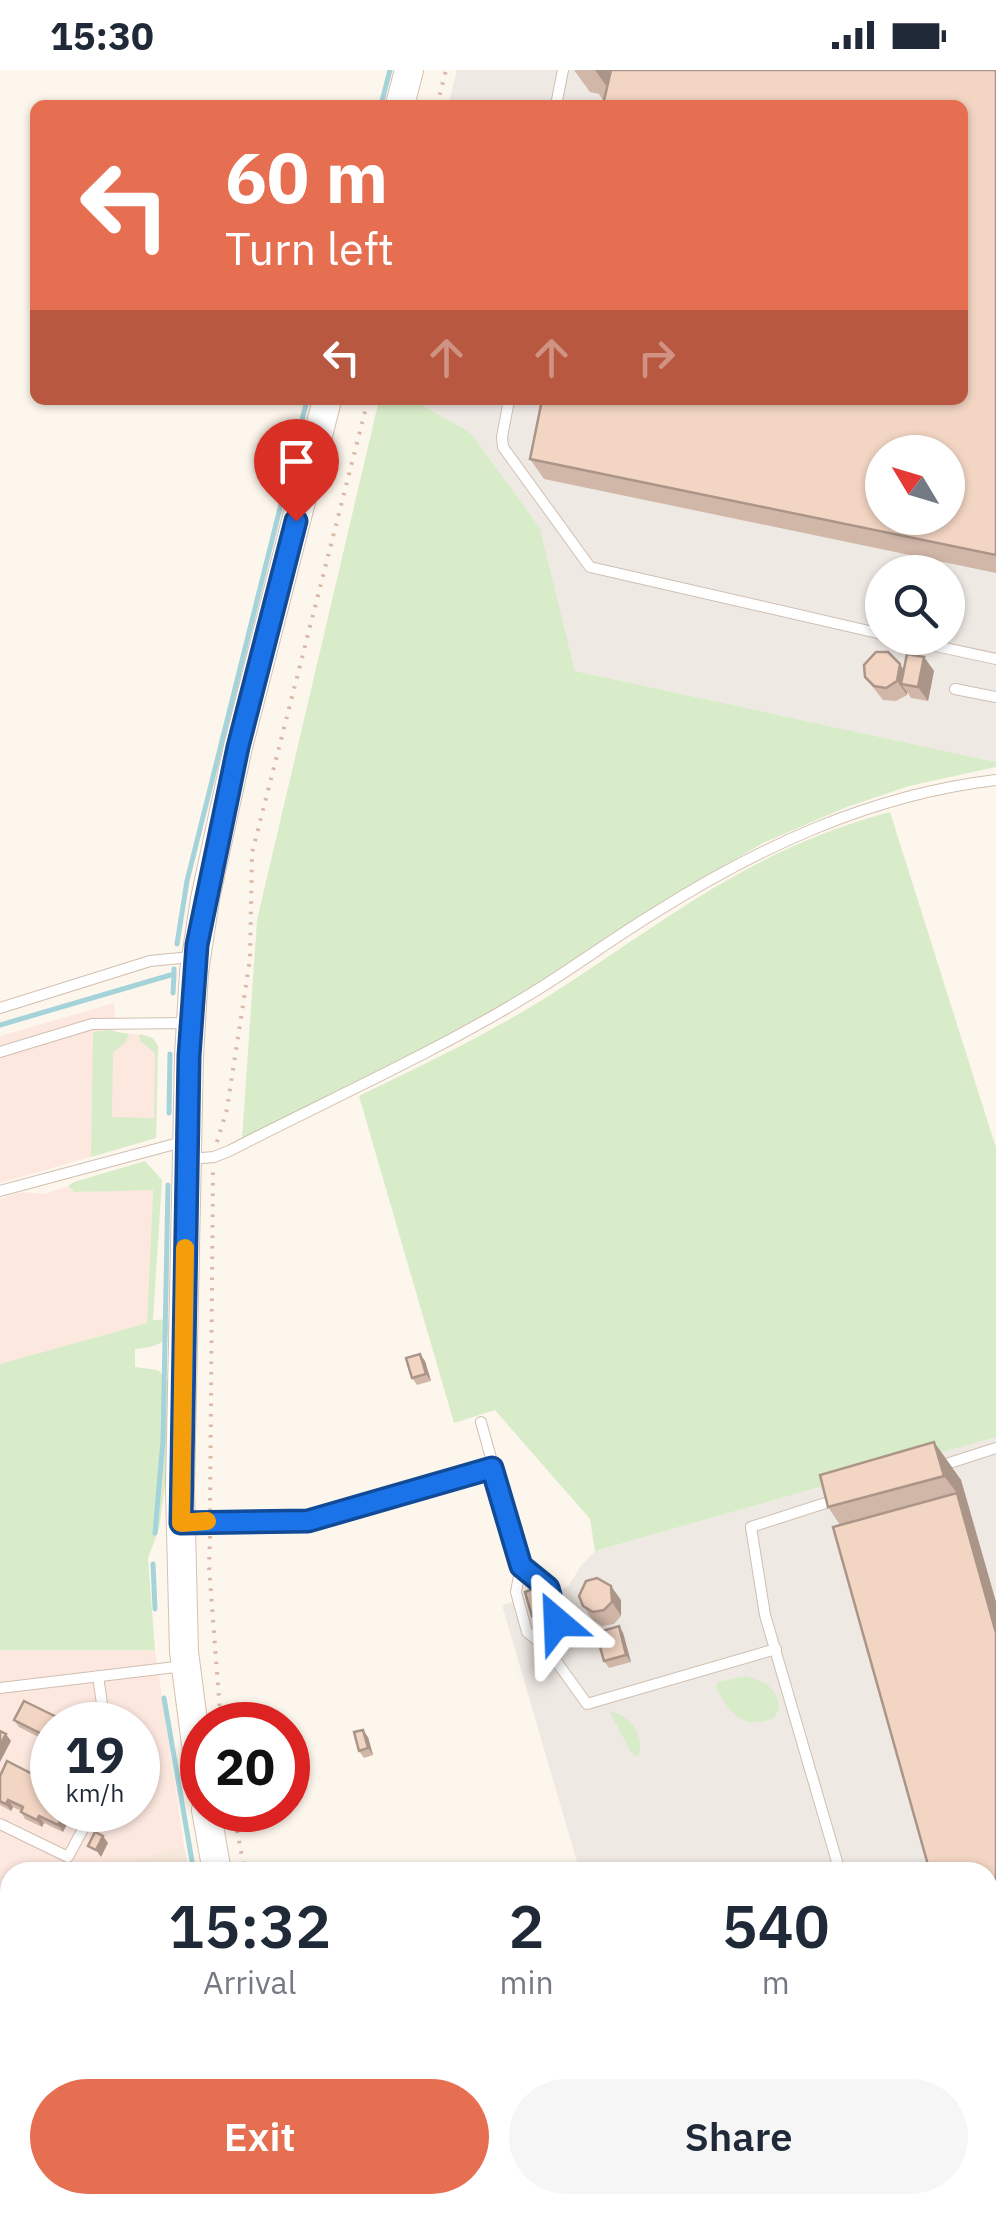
<!DOCTYPE html>
<html lang="en">
<head>
<meta charset="utf-8">
<style>
  :root { --surface:#fff; --page:#f6f6f7; --text:#1f2937; --muted:#747a83; --accent:#e76f51 }
  body { margin:0; font-family:"IBM Plex Sans",sans-serif; background:var(--page); color:var(--text); height:100vh; display:flex; flex-direction:column; font-size:38px; white-space:nowrap }
  * { box-sizing:border-box; margin:0 }
  p { font-size:32px; color:var(--muted) }
  .icon { flex:none; width:55px; height:55px; fill:none; stroke:currentColor; stroke-width:2; stroke-linecap:round; stroke-linejoin:round }
  .map { position:relative; flex:1; overflow:hidden }
  .drawer { position:absolute; left:0px; top:1792px; width:998px; height:352px; display:flex; flex-direction:column; background:var(--surface); border-radius:30px 30px 0 0; box-shadow:0 2px 8px #0004 }
  .drawer>* { flex:none }
  .top-card { position:absolute; left:30px; top:30px; width:938px; height:305px; border-radius:15px; box-shadow:0 2px 8px #0004; background:#e76f51; color:#fff; overflow:hidden }
  .needle { width:65px; rotate:308deg }
  .fabs { position:absolute; left:865px; top:365px; display:grid; gap:20px }
  .fabs a { display:grid; place-items:center; width:100px; height:100px; border-radius:50%; background:var(--surface); box-shadow:0 2px 8px #0004; font-size:50px }
  .speed { position:absolute; left:30px; top:1632px; display:flex; gap:20px; font-size:50px; font-weight:700; text-align:center }
  .speed>* { display:grid; place-content:center; width:130px; height:130px; border-radius:50%; background:var(--surface); box-shadow:0 2px 8px #0004; line-height:1 }
  .speed small { font-size:25px; font-weight:400 }
  .speed .limit { border:15px solid #d22; background:#fff; color:#111 }
  .pin { position:absolute; display:grid; place-items:center; width:85px; height:85px; color:#fff; margin:-102px -42px; border-radius:50% 50% 50% 0; rotate:-45deg; box-shadow:0 0 10px #0007 }
  .pin .icon { rotate:45deg }
  .me { position:absolute; width:110px; margin:-55px; rotate:334deg; stroke-linejoin:round; filter:drop-shadow(0 0 8px #0008) }
  .turn { display:flex; align-items:center; gap:35px; height:210px; padding:0 30px; font-size:45px }
  .turn .icon { width:130px; height:130px; stroke-width:2.5 }
  .turn b { display:block; font-size:70px; line-height:85px }
  .lanes { display:flex; align-items:center; height:95px; padding:0 30px; background:#0003; justify-content:center; gap:50px; direction:ltr }
  .lanes .off { opacity:.35 }
  .eta { display:flex; justify-content:space-evenly; align-items:center; height:170px; text-align:center }
  .eta b { font-size:60px; font-weight:600; line-height:70px }
  .action { display:flex; gap:20px; margin-top:auto; padding:20px 30px }
  .action a { flex:1; height:115px; border-radius:60px; background:var(--accent); color:#fff; font-size:40px; font-weight:600; line-height:115px; text-align:center }
  .action a+a { background:var(--page); color:var(--text) }
  .status { display:flex; justify-content:space-between; align-items:center; height:70px; padding:0 50px; background:var(--surface); direction:ltr }
  .status svg { height:28px; fill:currentColor }
  .map>svg:first-child { display:block }
  .residential { fill:#f5e8da }
  .commercial { fill:#fde8e0; fill-rule:evenodd }
  .industrial { fill:#efe9e4; fill-rule:evenodd }
  .green { fill:#d8ecc9 }
  .lines { fill:none; stroke-linecap:round; stroke-linejoin:round }
  .stream { stroke:#a5d3da; stroke-width:5 }
  .lane-casing { stroke:#d1beb0; stroke-width:12 }
  .secondary-casing { stroke:#d6c0b0; stroke-width:30 }
  .path { stroke:#d9b8a5; stroke-width:4; stroke-dasharray:2.5 8; stroke-linecap:butt }
  .lane { stroke:#fff; stroke-width:10 }
  .secondary { stroke:#fff; stroke-width:28 }
  .wall { fill:#d1b7a8 }
  .shaded-wall { fill:#aa9588 }
  .building { fill:#f3d5c3; stroke:#aa9588; stroke-width:2.5; fill-rule:evenodd }
  .route-casing { stroke:#114b97; stroke-width:25 }
  .route { stroke:#1a73e8; stroke-width:18 }
  .slow { stroke:#f59e0b; stroke-width:18 }
</style>
</head>
<body>
<div class="status"><b>15:30</b><svg viewBox="0 0 49 12"><path d="M0 12V9h3v3zM5 12V6h3v6zM10 12V3h3v9zM15 12V0h3v12zM26 1h20v11H26zM47 4h2v5h-2z"/></svg></div>
<div class="map">
<svg width="996" height="2144" viewBox="0 0 996 2144">
  <rect width="100%" height="100%" fill="#fdf6ec"/>
  <path class="residential" d="M184,1776L189,1802H90Z
    M10,1825V2135H287L291,2144H0V1828Z"/>
  <path class="commercial" d="M114,933L115,963L147,965L158,976L156,1068L0,1113V966Z
    M68,1116L74,1122L153,1119L147,1253L0,1294V1129L22,1122L44,1124Z
    M0,1580H155L184,1776L90,1802H10V1825L0,1828ZM52,1655H138V1740H52Z"/>
  <path class="industrial" d="M457,0H996V692L575,601L540,458L471,363L413,330H962V35H448ZM882,382H948V448H882ZM882,502H948V568H882Z
    M996,1367V1994L988,1993V1802H580L502,1535L568,1517L580,1497L595,1481Z
    M351,2135H756L722,2144H356Z"/>
  <path class="green" d="M379,330H413L471,363L540,458L575,601L996,692V697L909,716L847,737L763,773L696,812L579,891L469,957L242,1069L257,850Z
    M890,742L996,1078V1367L595,1481L590,1449L495,1340L454,1353L359,1026C427,993 497,960 561,918C673,845 757,777 890,742Z
    M108,960L129,964L125,973L113,983L112,1047L154,1048L155,983L140,971L139,964L153,968L158,976L156,1068L91,1087L93,962Z
    M145,1091L162,1110L153,1250L172,1249C169,1274 157,1277 135,1279V1297L158,1300L167,1310L171,1327L169,1387L159,1459L148,1488L155,1580H0V1294L147,1253L153,1120L74,1122L68,1116L74,1112Z
    M745,1606C763,1610 778,1618 779,1638L774,1648C743,1661 729,1643 716,1617L718,1612Z
    M609,1641C630,1645 646,1666 638,1687L632,1684Z"/>
  <g class="lines">
    <path class="stream" d="M381,35L390,0
      M177,874L187,811L307,330
      M173,923L174,904
      M0,955L174,904V899
      M169,1043L170,984
      M155,1463L163,1371L168,1115
      M153,1494L155,1539
      M164,1628L192,1791
      M0,1981L10,1985
      M988,2012L996,2013"/>
    <defs>
      <path id="lane" d="M556,35L563,0
        M509,330L502,367L503,377L590,497L882,564
        M899,568L996,589
        M955,619L996,627
        M0,938L150,891L191,887
        M0,982L92,954L190,953
        M190,1089L214,1087L229,1081C330,1029 436,982 532,923C573,898 612,869 653,844C759,777 870,725 996,710
        M0,1121L186,1071
        M481,1352L521,1496L516,1522L527,1562L546,1577L587,1634L776,1579
        M940,1396L996,1378
        M838,1429L751,1457L765,1545L840,1802
        M182,1453L308,1451L492,1399
        M521,1496C554,1523 563,1536 546,1577
        M98,1606L105,1655
        M0,1618L184,1596
        M0,1754L68,1787L93,1740
        M182,1802L215,1796
        M5,1929H10
        M988,1971L996,1969"/>
      <path id="secondary" d="M400,35L409,0
        M202,1720L184,1582L180,1418L189,986L194,902L205,829L238,677L327,330
        M206,1740L217,1802
        M311,2135L315,2144"/>
    </defs>
    <use href="#lane" class="lane-casing"/>
    <use href="#secondary" class="secondary-casing"/>
    <path class="path" d="M437,35L446,0
      M217,1072L227,1039L250,889L252,783L368,330
      M210,1441L213,1101
      M210,1466L209,1497L221,1655
      M233,1740L245,1802
      M348,2135L352,2144"/>
    <use href="#lane" class="lane"/>
    <use href="#secondary" class="secondary"/>
  </g>
  <path class="wall" d="M574,0H996V503L544,409L530,389L604,32L599,24L590,22Z
    M924,587L934,601L928,631L911,628L907,622V625L896,631L883,630L865,607L904,600Z
    M425,1291L431,1311L417,1315L412,1308Z
    M934,1372L961,1410L996,1532V1928L988,1931V1802L840,1455L828,1437Z
    M538,1526L546,1551L537,1553L532,1546Z
    M621,1530V1546L614,1554L602,1556L593,1550L583,1536Z
    M619,1556L623,1563L631,1592L609,1598L604,1591Z
    M14,1650L52,1655V1674L19,1657Z
    M368,1667L373,1685L364,1688L359,1681Z
    M0,1706L52,1740H74L63,1762L44,1753L42,1757L25,1749L21,1742V1741L13,1737L11,1741L0,1735Z
    M0,1902V1907L10,1908V1923L0,1922Z
    M0,2022L10,2036V2056L3,2057L4,2065L0,2066Z
    M360,2135H394L398,2144H364Z"/>
  <path class="shaded-wall" d="M595,0H629L620,35Z
    M924,587L934,601L928,631L918,617Z
    M900,594L909,608L901,614L907,622V625L897,611Z
    M420,1284L425,1291L431,1311L426,1304Z
    M934,1372L961,1410L996,1532V1563L957,1423L944,1406Z
    M611,1516L621,1530V1546L612,1532Z
    M533,1519L538,1526L546,1551L541,1544Z
    M619,1556L623,1563L631,1592L626,1585Z
    M363,1660L368,1667L373,1685L368,1678Z
    M6,1664L11,1671L0,1692V1675Z
    M8,1730L13,1737L11,1741L6,1734Z
    M65,1740H74L63,1762L58,1755Z
    M39,1746L44,1753L42,1757L37,1750Z
    M103,1766L108,1773L101,1787L96,1780Z
    M0,2022L10,2036V2055L1,2042Z"/>
  <path class="building" d="M611,0H996V485L530,389L542,330H962V35H603ZM882,382H948V448H882Z
    M876,582H888L900,594L897,611L886,618L874,616L865,607L864,595Z
    M907,584L924,587L918,617L901,614Z
    M420,1284L426,1304L412,1308L406,1288Z
    M934,1372L944,1406L828,1437L820,1405Z
    M957,1423L996,1563V1904L988,1906V1802H930L833,1457Z
    M597,1508L611,1516L612,1532L604,1540L593,1542L583,1536L579,1526L586,1511Z
    M533,1519L541,1544L532,1546L525,1522Z
    M619,1556L626,1585L604,1591L596,1563Z
    M24,1631L73,1655H52V1669L14,1650Z
    M363,1660L368,1678L359,1681L354,1662Z
    M0,1661L6,1664L0,1675Z
    M7,1691L52,1714V1740H65L58,1755L39,1746L37,1750L21,1742L23,1737L8,1730L6,1734L0,1731V1706Z
    M95,1762L103,1766L96,1780L88,1776Z
    M0,1907L10,1908V1917L0,1916Z
    M215,2135H237L241,2144H208L205,2140Z
    M360,2135H380L363,2142Z"/>
  <g class="lines">
    <defs>
      <path id="route" d="M296,451L238,677L197,875L189,986L181,1453L308,1451L492,1398L521,1496L548,1518L557,1552"/>
    </defs>
    <use href="#route" class="route-casing"/>
    <use href="#route" class="route"/>
    <path class="slow" d="M185,1178L181,1453L207,1451"/>
  </g>
</svg>
<div class="fabs">
<a><svg class="needle" viewBox="-14 -14 28 28"><path d="M0-13l5 13h-10z" fill="#e53935"/><path d="M0 13l5-13h-10z" fill="#747a83"/></svg></a>
<a><svg class="icon" aria-label="search" viewBox="0 0 24 24"><circle cx="10" cy="10" r="6"/><path d="M15 15l6 6"/></svg></a>
</div>
<div class="speed"><div>19<small>km/h</small></div><div class="limit">20</div></div>
<div class="pin" style="left:296px;top:451px;background:#d93025"><svg class="icon" aria-label="arrive" viewBox="0 0 24 24"><path d="M6 21V4h12l-3 4 3 4H6"/></svg></div>
<svg class="me" style="left:557px;top:1552px" viewBox="-20 -20 40 40"><path d="M0-17L14 15 0 8-14 15z" fill="#1a73e8" stroke="#fff" stroke-width="4"/></svg>
<div class="top-card">
<div class="turn"><svg class="icon" aria-label="left" viewBox="0 0 24 24"><path d="M17 20v-9H6M10 6l-5 5 5 5"/></svg><div><b>60 m</b>Turn left</div></div>
<div class="lanes"><svg class="icon" aria-label="left" viewBox="0 0 24 24"><path d="M17 20v-9H6M10 6l-5 5 5 5"/></svg><svg class="icon off" aria-label="ahead" viewBox="0 0 24 24"><path d="M12 20V5M6 11l6-6 6 6"/></svg><svg class="icon off" aria-label="ahead" viewBox="0 0 24 24"><path d="M12 20V5M6 11l6-6 6 6"/></svg><svg class="icon off" aria-label="right" viewBox="0 0 24 24"><path d="M7 20v-9h11M14 6l5 5-5 5"/></svg></div>
</div>
<section class="drawer">
<div class="eta">
<div><b>15:32</b><p>Arrival</p></div>
<div><b>2</b><p>min</p></div>
<div><b>540</b><p>m</p></div>
</div>
<div class="action"><a>Exit</a><a>Share</a></div>
</section>
</div>
</body>
</html>
